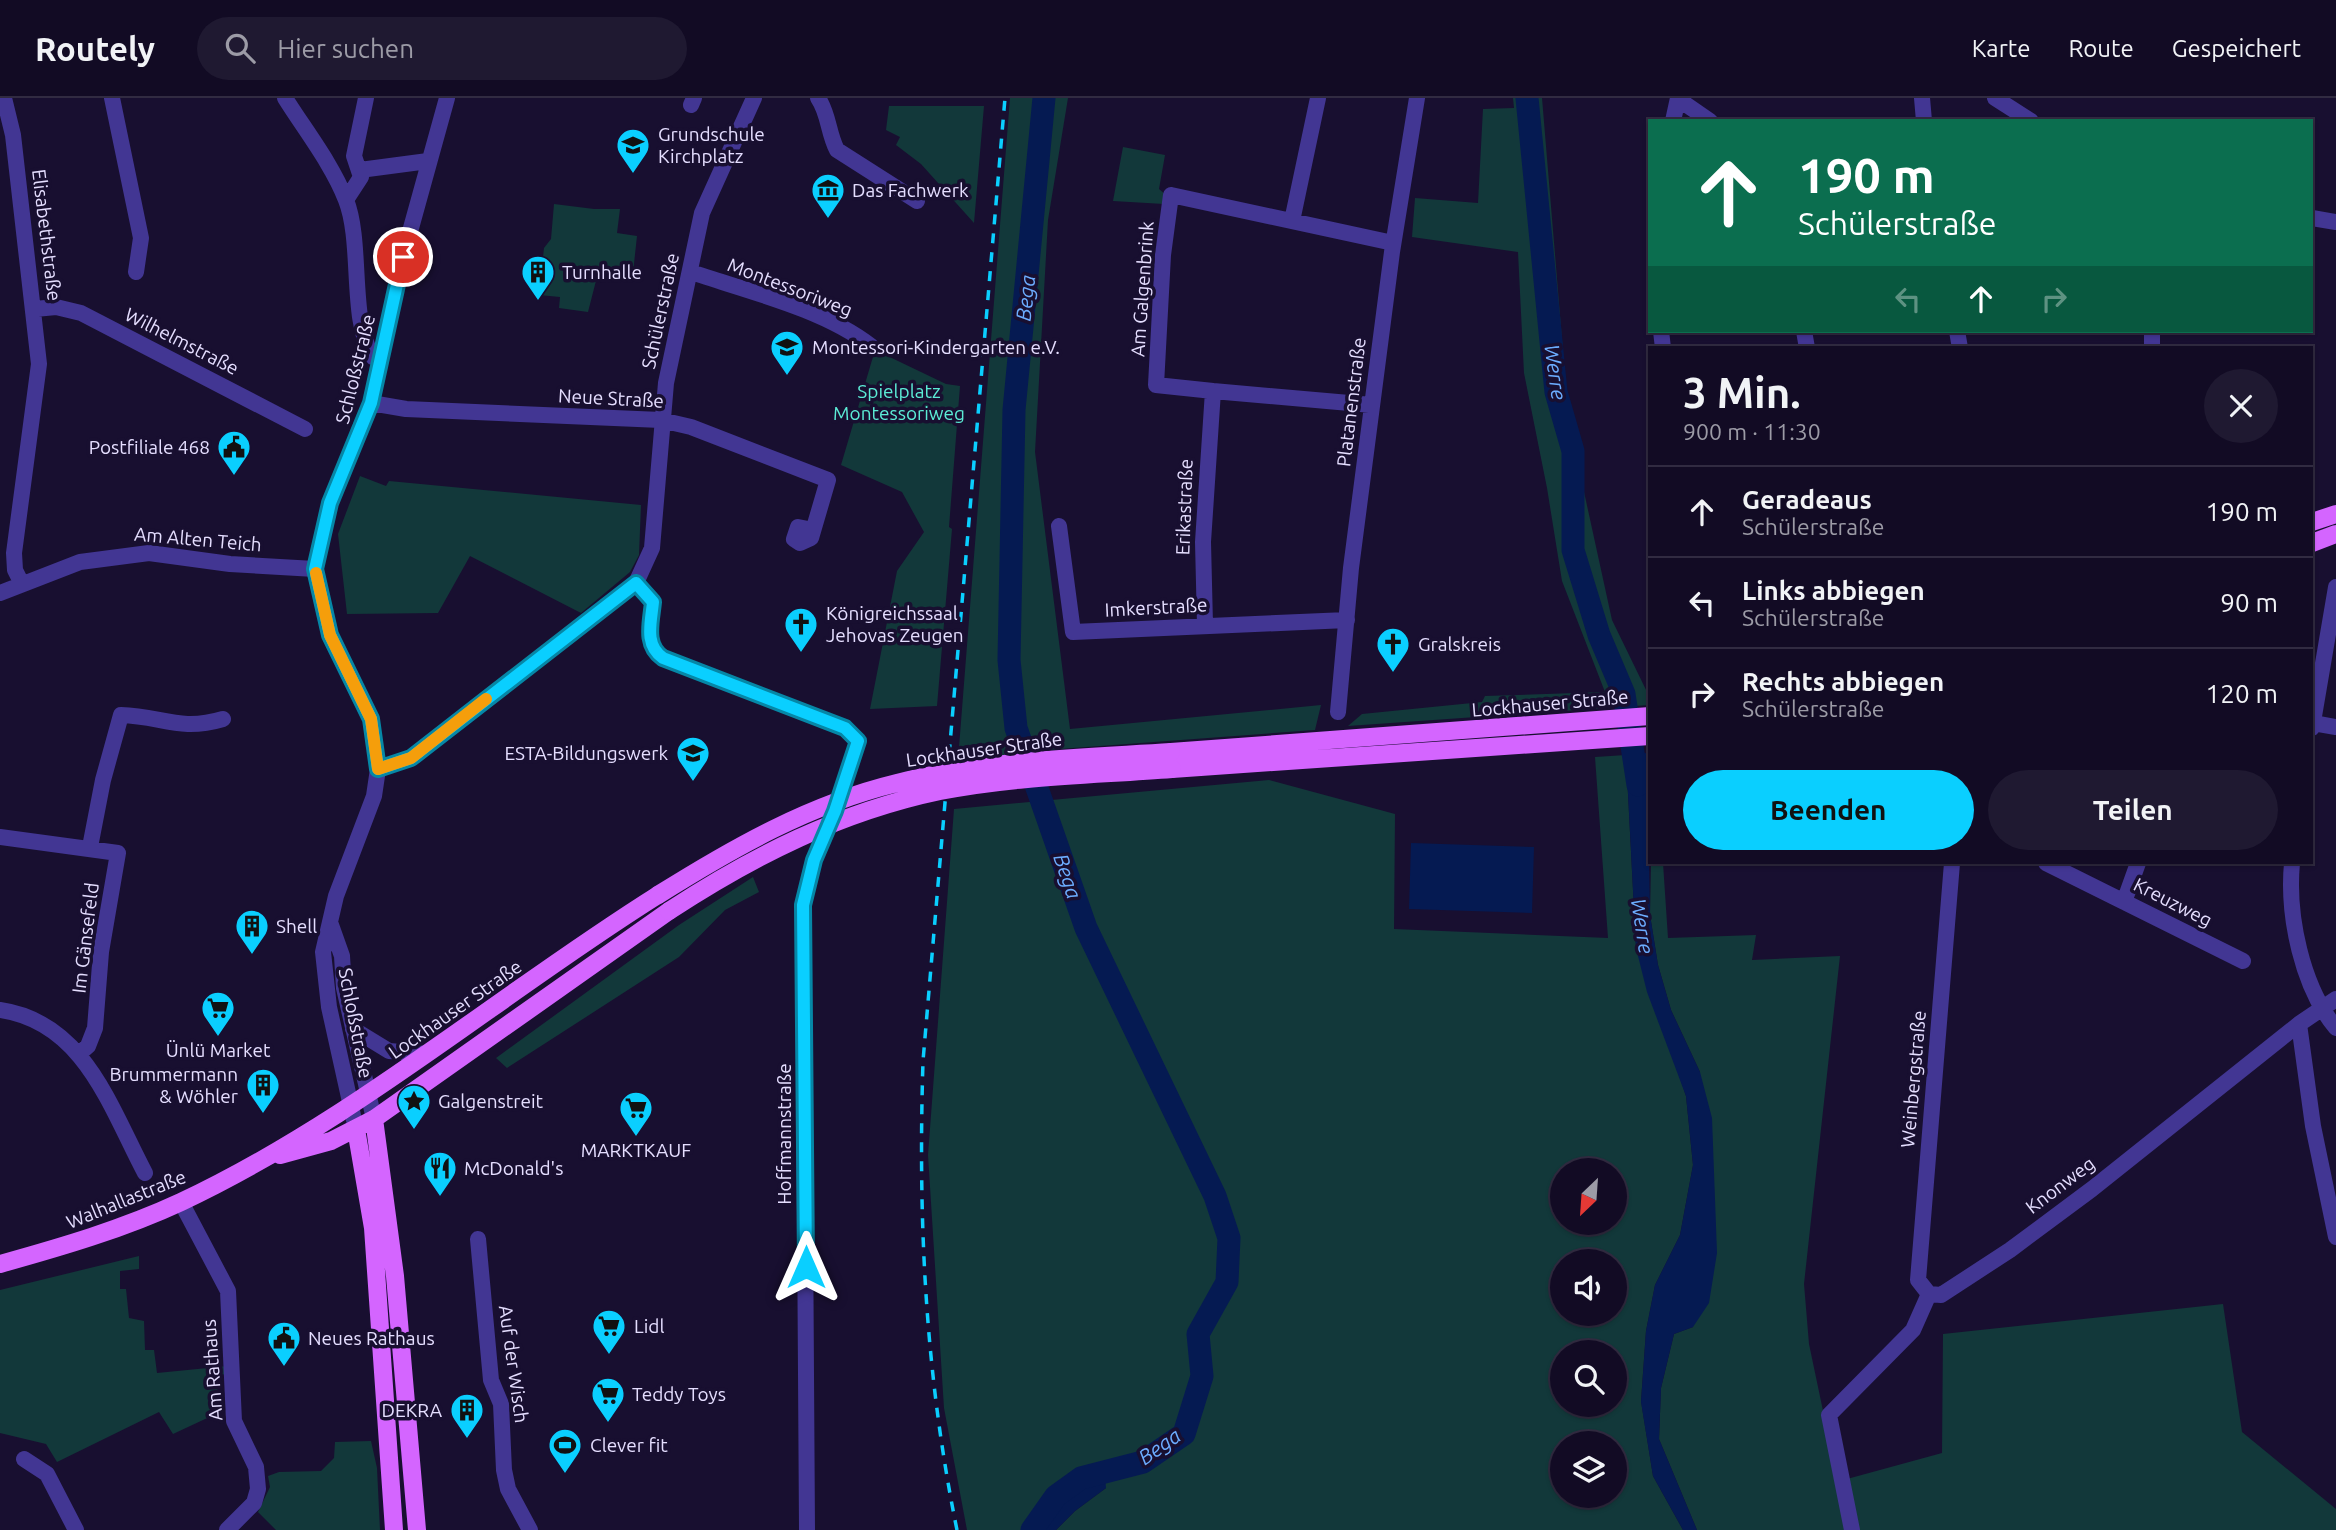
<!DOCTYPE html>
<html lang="de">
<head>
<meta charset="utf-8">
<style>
  :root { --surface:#120b24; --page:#1f1931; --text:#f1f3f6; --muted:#9c9ba6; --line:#312b41; --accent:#0acfff }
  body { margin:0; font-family:Ubuntu,sans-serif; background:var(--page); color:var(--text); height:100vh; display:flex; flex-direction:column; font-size:26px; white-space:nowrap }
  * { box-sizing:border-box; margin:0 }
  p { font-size:23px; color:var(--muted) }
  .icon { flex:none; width:38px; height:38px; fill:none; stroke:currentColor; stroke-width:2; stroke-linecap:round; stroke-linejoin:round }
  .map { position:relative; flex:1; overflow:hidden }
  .panel { position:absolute; left:1648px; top:248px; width:665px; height:518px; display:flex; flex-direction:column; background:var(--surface); border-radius:0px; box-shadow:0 2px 5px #0004,0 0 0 2px var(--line) }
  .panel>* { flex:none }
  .top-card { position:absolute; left:1648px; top:21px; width:665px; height:214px; border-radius:0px; box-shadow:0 2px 5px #0004,0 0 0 2px var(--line); background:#0b6e4f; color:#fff; overflow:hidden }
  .needle { width:46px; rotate:205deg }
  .fabs { position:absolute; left:1550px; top:1060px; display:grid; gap:14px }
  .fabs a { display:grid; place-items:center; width:77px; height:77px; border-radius:50%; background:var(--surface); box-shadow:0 2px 5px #0004,0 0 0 2px var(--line); font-size:35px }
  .pin { position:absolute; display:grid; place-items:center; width:60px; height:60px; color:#fff; margin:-30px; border:4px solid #fff; border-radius:50%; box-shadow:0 2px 7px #0007 }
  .me { position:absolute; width:77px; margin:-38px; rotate:0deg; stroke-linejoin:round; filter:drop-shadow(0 0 5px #0008) }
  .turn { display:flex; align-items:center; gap:24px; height:147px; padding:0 35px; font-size:32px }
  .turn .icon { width:91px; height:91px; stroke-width:2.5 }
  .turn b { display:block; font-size:49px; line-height:60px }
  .lanes { display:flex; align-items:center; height:66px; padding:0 35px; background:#0003; justify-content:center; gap:35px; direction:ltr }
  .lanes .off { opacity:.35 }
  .round { display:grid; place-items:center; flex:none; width:74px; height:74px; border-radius:37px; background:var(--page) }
  .headline { display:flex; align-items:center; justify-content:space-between; height:119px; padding:0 35px }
  h1 { font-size:42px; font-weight:700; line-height:52px }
  .button { display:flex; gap:14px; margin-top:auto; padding:14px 35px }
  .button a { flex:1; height:80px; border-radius:42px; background:var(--accent); color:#111; font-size:28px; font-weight:700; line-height:80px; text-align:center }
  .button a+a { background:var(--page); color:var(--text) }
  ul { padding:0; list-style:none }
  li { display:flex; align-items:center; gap:21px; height:91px; padding:0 35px; border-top:2px solid var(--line) }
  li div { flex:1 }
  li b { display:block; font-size:26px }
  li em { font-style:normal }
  header { display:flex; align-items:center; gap:42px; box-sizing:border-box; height:98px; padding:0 35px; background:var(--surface); border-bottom:2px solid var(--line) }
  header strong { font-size:33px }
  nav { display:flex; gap:38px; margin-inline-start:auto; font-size:24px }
  .search { width:490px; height:63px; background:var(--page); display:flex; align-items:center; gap:18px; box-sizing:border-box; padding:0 24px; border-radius:38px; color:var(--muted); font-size:26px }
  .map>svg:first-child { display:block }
  .green { fill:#12383a; fill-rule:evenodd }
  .water { fill:#051a52 }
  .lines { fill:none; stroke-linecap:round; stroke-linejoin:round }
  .river { stroke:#051a52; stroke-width:23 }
  .minor { stroke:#423693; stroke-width:16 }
  .major { stroke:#d465ff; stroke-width:18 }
  .rail { stroke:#0acfff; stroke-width:3.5; stroke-dasharray:10 9; stroke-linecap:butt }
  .major-bridge { stroke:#d465ff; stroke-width:18 }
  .route-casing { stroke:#0687a6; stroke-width:18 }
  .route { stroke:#0acfff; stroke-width:12 }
  .slow { stroke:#f59e0b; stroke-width:12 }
  .labels { text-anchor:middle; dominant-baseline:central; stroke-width:7; stroke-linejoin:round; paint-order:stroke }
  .poi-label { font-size:19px; fill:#e5deff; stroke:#180f30; text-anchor:start }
  .street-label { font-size:19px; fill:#e5deff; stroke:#180f30 }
  .park-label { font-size:19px; fill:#5cecd6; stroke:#180f30 }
  .water-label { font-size:21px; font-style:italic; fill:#6cadff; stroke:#180f30 }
</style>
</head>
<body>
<header>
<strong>Routely</strong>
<div class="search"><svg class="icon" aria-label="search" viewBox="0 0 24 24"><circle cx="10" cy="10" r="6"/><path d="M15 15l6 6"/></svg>Hier suchen</div>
<nav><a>Karte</a><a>Route</a><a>Gespeichert</a></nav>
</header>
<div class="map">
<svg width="2336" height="1432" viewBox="0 0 2336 1432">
  <rect width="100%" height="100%" fill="#180f30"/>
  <path class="green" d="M1010,0H1068L1048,122L1035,354L1070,631L1321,607L1315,632L1046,652L958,662Z
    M1513,0H1542L1569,325L1612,522L1648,596L1649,607L1348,628L1362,616L1482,604L1485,598L1605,594L1562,483L1547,390L1524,275L1518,154L1412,139L1415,100L1478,105L1483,11L1514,10Z
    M889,8H984L974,125L921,66L896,47L900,39L886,32Z
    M1123,49L1165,57L1159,91L1166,97L1164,106L1113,103Z
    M554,106L594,111H620L617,135L637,138L633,175L599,171L588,214L559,210L560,199L539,197L544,150L551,141Z
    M875,252L946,286L960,288L949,429L952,431L937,608L870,611L897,473L924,434L902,394L841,367Z
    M360,378L386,388L389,383L641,407L639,457L630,474L581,515L470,458L438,515L347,516L338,436Z
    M1626,657L1636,850L1686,998L1693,1067L1680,1137L1655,1187L1646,1233L1641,1303L1653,1378L1683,1432H1056L1075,1413L1106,1390L1058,1405L1041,1432H967L944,1310L928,1057L954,711L1269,682L1395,716L1394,831L1608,840L1595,659ZM1563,1073H1615V1125H1563ZM1563,1164H1615V1216H1563ZM1563,1255H1615V1307H1563ZM1563,1346H1615V1398H1563Z
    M1651,765H1663L1668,840L1756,837L1752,862L1840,858L1804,1186L1809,1246L1848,1432H1697L1659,1341L1661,1290L1674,1236L1693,1229L1700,974L1671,912L1658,867L1650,817Z
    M753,779L759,794L725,812L679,859L507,970L496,960L679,827Z
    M139,1158V1171L120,1173V1191H126L129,1220L144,1223L145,1252H154L157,1275L228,1268V1276L217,1277L218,1315L173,1336L159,1314L57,1364L46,1346L0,1335V1192Z
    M2223,1206L2242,1334L2336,1411V1432H1857L1847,1381L1942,1355L1943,1236Z
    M371,1343L377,1370L380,1432H276L258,1414L270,1389L268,1378L279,1374L321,1373L334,1360L335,1344Z"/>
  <path class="water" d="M1647,655L1650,817L1658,867L1671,912L1700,974L1712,1020L1717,1155L1709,1205L1693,1229L1674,1236L1661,1290L1659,1341L1697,1432H1683L1653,1378L1641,1304L1646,1233L1655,1187L1680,1137L1693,1067L1686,998L1647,894L1636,850L1626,657Z
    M1411,745L1534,749L1532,815L1409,811Z
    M1105,1376L1106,1390L1075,1413L1056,1432H1041L1058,1405Z"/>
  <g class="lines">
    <path class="river" d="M1527,0L1556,294L1573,353V452L1599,537L1624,596L1638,687
      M1032,1432L1056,1398L1081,1380L1143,1364L1184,1336L1202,1278L1198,1236L1227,1184L1229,1140L1215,1098L1086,830L1016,630L1009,562L1014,312L1044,0"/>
    <path class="minor" d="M4,0L13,37L39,266L14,455L15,472L22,486
      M112,0L141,140L136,174
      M285,0C305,32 332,66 346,102C363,145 349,223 373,259L381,261
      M818,0C829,16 828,35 837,52L917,103
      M1922,0L1924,23
      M1995,0L2031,23
      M1678,1L1710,23
      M691,7L694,0
      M1673,23L1678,0
      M360,72L428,63
      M346,102L361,79L354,58L366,0
      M2312,120L2336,124
      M1292,123L1318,0
      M691,174C747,193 824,211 871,248
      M35,211L56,209L81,215L305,331
      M1661,233L1663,250
      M1804,233L1807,250
      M1957,233L1960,250
      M2152,233V250
      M1213,293L1156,287L1163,157L1171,97L1393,145
      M371,305L406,311L661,322L691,329L828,382L811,440L800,445L794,441L798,429L813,432
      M1059,428L1073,534L1347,522
      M636,485L653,504C651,525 644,547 663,560L844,630L858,643L835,713L814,762L803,807L807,1432
      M0,495L80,464L149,455L230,466L315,471
      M1205,527L1203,444L1213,293L1372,307
      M1338,614L1351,470L1392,154L1417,0
      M2313,625L2336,629
      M2312,630L2336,489
      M378,671L411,660L636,485L652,450L666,285L702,115L754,0
      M0,739L118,755L101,854L95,930L88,948L80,955
      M90,749L103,682L121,617C162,618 179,634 223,621
      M2046,765L2243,863
      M2292,765C2287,818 2302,889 2336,930
      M2124,804L2138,765
      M331,827L342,858L344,890L374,1021
      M0,912C84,924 110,1009 145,1075
      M2299,926L2313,1028L2336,1139
      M353,931L389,953L426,956
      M356,1031L329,909L323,854L336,798L374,698L378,671L371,621L330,537L315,471L330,405L371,305L403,159L447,0
      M181,1104L228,1193L234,1323L256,1369L258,1391L254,1405L227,1432
      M478,1141L491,1282L501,1306L504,1372L508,1391L530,1432
      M1929,1196L1941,1197L2010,1152L2092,1091L2299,926L2336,901
      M1929,1196L1918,1182L1952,765
      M24,1361L47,1376L76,1432
      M1852,1432L1829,1317L1913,1232L1929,1196"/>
    <path class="major" d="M2312,424L2336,416
      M2312,445L2336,436
      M1171,654L1650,618
      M1172,671L1650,638
      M374,1021L395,1178L417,1432
      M356,1031L373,1130L394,1432
      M280,1057L331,1043L374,1021L669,813
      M0,1166C61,1149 123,1131 181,1104C353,1023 497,898 658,797"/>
    <path class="rail" d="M957,1432C925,1276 918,1121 923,963L1005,0"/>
    <path class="major-bridge" d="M658,797C733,750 810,706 897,685C986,662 1079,660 1171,654
      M669,813C753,758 840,714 940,693C1016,678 1095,677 1172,671"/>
  </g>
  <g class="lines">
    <defs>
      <path id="route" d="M403,159L371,305L330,405L315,471L330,537L371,621L378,671L411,660L636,485L653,504C651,525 644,547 663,560L845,630L858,643L835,713L814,762L803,807L806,1169"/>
    </defs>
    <use href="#route" class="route-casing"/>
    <use href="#route" class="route"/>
    <path class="slow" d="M316,475L330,537L371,621L378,671L411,660L486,601"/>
  </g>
  <defs>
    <symbol id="school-pin" viewBox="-11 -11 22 30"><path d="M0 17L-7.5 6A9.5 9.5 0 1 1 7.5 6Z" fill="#0acfff" stroke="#180f30"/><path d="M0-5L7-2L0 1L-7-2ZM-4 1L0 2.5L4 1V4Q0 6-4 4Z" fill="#111"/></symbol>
    <symbol id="museum-pin" viewBox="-11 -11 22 30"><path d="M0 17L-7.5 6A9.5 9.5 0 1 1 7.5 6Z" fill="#0acfff" stroke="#180f30"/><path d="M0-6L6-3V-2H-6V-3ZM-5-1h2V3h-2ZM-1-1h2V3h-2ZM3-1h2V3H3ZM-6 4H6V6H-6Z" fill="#111"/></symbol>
    <symbol id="building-pin" viewBox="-11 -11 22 30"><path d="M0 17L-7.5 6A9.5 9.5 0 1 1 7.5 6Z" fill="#0acfff" stroke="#180f30"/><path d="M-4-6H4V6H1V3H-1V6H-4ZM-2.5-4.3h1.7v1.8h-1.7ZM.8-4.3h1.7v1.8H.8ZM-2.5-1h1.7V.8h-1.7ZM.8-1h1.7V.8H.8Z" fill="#111"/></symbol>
    <symbol id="civic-pin" viewBox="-11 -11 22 30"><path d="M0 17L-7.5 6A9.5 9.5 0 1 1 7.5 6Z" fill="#0acfff" stroke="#180f30"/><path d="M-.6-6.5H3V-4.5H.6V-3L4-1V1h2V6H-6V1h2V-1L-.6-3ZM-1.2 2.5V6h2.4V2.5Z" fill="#111"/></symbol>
    <symbol id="church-pin" viewBox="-11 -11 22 30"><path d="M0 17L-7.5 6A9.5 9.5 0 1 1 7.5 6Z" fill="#0acfff" stroke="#180f30"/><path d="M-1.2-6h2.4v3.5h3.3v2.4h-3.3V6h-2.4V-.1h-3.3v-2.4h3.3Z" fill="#111"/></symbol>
    <symbol id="supermarket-pin" viewBox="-11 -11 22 30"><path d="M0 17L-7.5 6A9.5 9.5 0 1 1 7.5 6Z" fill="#0acfff" stroke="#180f30"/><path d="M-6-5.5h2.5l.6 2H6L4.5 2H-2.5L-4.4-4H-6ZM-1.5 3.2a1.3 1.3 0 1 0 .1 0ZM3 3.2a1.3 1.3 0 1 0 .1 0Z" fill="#111"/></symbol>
    <symbol id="sight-pin" viewBox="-11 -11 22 30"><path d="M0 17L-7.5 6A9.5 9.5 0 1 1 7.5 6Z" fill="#0acfff" stroke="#180f30"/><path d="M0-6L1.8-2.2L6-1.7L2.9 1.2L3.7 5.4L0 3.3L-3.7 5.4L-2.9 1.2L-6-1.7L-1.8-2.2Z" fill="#111"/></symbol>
    <symbol id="restaurant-pin" viewBox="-11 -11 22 30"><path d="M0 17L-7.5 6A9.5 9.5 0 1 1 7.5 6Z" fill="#0acfff" stroke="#180f30"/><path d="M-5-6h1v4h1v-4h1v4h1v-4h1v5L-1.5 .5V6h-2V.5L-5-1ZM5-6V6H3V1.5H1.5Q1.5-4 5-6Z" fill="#111"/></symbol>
    <symbol id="stadium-pin" viewBox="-11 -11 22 30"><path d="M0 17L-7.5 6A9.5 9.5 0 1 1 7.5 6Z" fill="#0acfff" stroke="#180f30"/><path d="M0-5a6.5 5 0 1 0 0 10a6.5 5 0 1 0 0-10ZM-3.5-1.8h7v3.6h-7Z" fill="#111"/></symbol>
  </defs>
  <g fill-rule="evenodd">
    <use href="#school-pin" x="614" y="28" width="38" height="52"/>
    <use href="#museum-pin" x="809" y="73" width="38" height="52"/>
    <use href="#building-pin" x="519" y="155" width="38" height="52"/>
    <use href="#school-pin" x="768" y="230" width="38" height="52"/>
    <use href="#civic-pin" x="215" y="330" width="38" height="52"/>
    <use href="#church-pin" x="782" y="507" width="38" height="52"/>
    <use href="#church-pin" x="1374" y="527" width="38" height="52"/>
    <use href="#school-pin" x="674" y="636" width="38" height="52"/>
    <use href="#building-pin" x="233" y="809" width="38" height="52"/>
    <use href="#supermarket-pin" x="199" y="891" width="38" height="52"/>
    <use href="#building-pin" x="244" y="968" width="38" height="52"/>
    <use href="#sight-pin" x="395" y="984" width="38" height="52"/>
    <use href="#supermarket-pin" x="617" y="991" width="38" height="52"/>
    <use href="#restaurant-pin" x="421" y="1051" width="38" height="52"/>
    <use href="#supermarket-pin" x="590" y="1209" width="38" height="52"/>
    <use href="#civic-pin" x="265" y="1221" width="38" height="52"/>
    <use href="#supermarket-pin" x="589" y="1277" width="38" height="52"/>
    <use href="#building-pin" x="448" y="1293" width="38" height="52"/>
    <use href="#stadium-pin" x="546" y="1328" width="38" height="52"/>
  </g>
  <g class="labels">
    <g class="poi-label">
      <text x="658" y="36">Grundschule<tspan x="658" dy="22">Kirchplatz</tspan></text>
      <text x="852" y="92">Das Fachwerk</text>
      <text x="562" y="174">Turnhalle</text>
      <text x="812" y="249">Montessori-Kindergarten e.V.</text>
      <text x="210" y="349" text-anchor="end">Postfiliale 468</text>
      <text x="826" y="515">Königreichssaal<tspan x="826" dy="22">Jehovas Zeugen</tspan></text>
      <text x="1418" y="546">Gralskreis</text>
      <text x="668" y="655" text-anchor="end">ESTA-Bildungswerk</text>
      <text x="276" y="828">Shell</text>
      <text x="218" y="952" text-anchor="middle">Ünlü Market</text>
      <text x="238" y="976" text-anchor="end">Brummermann<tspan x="238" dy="22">&amp; Wöhler</tspan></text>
      <text x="438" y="1003">Galgenstreit</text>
      <text x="636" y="1052" text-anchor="middle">MARKTKAUF</text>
      <text x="464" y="1070">McDonald's</text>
      <text x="634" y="1228">Lidl</text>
      <text x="308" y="1240">Neues Rathaus</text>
      <text x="632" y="1296">Teddy Toys</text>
      <text x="442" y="1312" text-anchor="end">DEKRA</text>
      <text x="590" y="1347">Clever fit</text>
    </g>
    <g class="street-label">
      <text transform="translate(47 137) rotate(83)">Elisabethstraße</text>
      <text transform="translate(790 189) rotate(21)">Montessoriweg</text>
      <text transform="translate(1142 191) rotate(-86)">Am Galgenbrink</text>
      <text transform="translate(660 213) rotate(-78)">Schülerstraße</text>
      <text transform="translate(182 243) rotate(27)">Wilhelmstraße</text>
      <text transform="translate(355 271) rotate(-76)">Schloßstraße</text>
      <text transform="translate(611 300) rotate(3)">Neue Straße</text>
      <text transform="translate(1351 304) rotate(-83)">Platanenstraße</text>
      <text transform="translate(1184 409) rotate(-88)">Erikastraße</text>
      <text transform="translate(198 441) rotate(5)">Am Alten Teich</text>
      <text transform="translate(1156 509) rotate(-3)">Imkerstraße</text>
      <text transform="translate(1550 605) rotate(-5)">Lockhauser Straße</text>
      <text transform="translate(984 651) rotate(-8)">Lockhauser Straße</text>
      <text transform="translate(2173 804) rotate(27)">Kreuzweg</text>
      <text transform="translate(85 840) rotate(-83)">Im Gänsefeld</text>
      <text transform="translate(455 911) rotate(-35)">Lockhauser Straße</text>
      <text transform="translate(356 925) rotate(79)">Schloßstraße</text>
      <text transform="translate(1913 981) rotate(-85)">Weinbergstraße</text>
      <text transform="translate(784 1036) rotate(-90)">Hoffmannstraße</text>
      <text transform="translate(2060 1087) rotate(-37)">Knonweg</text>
      <text transform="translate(126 1101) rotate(-22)">Walhallastraße</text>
      <text transform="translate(514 1266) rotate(82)">Auf der Wisch</text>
      <text transform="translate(212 1272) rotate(-94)">Am Rathaus</text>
    </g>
    <g class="park-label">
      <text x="899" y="293">Spielplatz<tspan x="899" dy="22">Montessoriweg</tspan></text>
    </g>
    <g class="water-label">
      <text transform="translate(1025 200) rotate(-84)">Bega</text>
      <text transform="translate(1556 274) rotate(82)">Werre</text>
      <text transform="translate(1068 778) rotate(71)">Bega</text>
      <text transform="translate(1643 828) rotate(81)">Werre</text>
      <text transform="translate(1159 1348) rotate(-35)">Bega</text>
    </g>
  </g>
</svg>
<div class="fabs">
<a><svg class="needle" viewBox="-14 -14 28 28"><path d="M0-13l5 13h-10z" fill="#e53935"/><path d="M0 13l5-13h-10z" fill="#9c9ba6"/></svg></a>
<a><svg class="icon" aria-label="sound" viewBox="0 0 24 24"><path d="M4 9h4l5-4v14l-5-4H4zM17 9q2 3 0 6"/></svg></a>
<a><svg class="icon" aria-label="search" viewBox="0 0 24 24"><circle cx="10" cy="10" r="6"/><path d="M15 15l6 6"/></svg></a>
<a><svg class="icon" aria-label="layers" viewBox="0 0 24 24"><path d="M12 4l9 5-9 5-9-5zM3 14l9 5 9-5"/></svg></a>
</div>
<div class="pin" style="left:403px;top:159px;background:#d93025"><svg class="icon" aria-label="arrive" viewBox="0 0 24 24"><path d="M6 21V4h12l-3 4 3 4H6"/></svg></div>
<svg class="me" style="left:806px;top:1169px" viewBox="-20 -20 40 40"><path d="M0-17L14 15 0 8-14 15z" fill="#0acfff" stroke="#fff" stroke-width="4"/></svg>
<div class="top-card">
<div class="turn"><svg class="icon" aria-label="ahead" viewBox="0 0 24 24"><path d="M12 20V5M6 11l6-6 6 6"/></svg><div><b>190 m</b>Schülerstraße</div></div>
<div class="lanes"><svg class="icon off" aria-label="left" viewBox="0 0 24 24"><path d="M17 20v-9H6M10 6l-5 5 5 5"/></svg><svg class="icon" aria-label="ahead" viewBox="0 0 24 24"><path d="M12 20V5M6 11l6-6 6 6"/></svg><svg class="icon off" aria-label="right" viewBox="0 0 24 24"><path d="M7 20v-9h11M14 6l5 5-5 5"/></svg></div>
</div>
<section class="panel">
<div class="headline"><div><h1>3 Min.</h1><p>900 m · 11:30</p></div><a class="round"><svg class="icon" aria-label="close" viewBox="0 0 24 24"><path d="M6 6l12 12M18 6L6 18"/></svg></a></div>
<ul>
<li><svg class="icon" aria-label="ahead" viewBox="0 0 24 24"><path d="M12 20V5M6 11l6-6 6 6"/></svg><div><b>Geradeaus</b><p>Schülerstraße</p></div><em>190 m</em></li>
<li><svg class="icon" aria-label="left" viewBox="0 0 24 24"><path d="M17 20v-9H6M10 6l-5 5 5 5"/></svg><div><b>Links abbiegen</b><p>Schülerstraße</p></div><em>90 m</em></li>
<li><svg class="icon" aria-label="right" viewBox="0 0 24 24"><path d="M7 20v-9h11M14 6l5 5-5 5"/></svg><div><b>Rechts abbiegen</b><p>Schülerstraße</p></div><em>120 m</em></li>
</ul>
<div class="button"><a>Beenden</a><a>Teilen</a></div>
</section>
</div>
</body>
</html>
